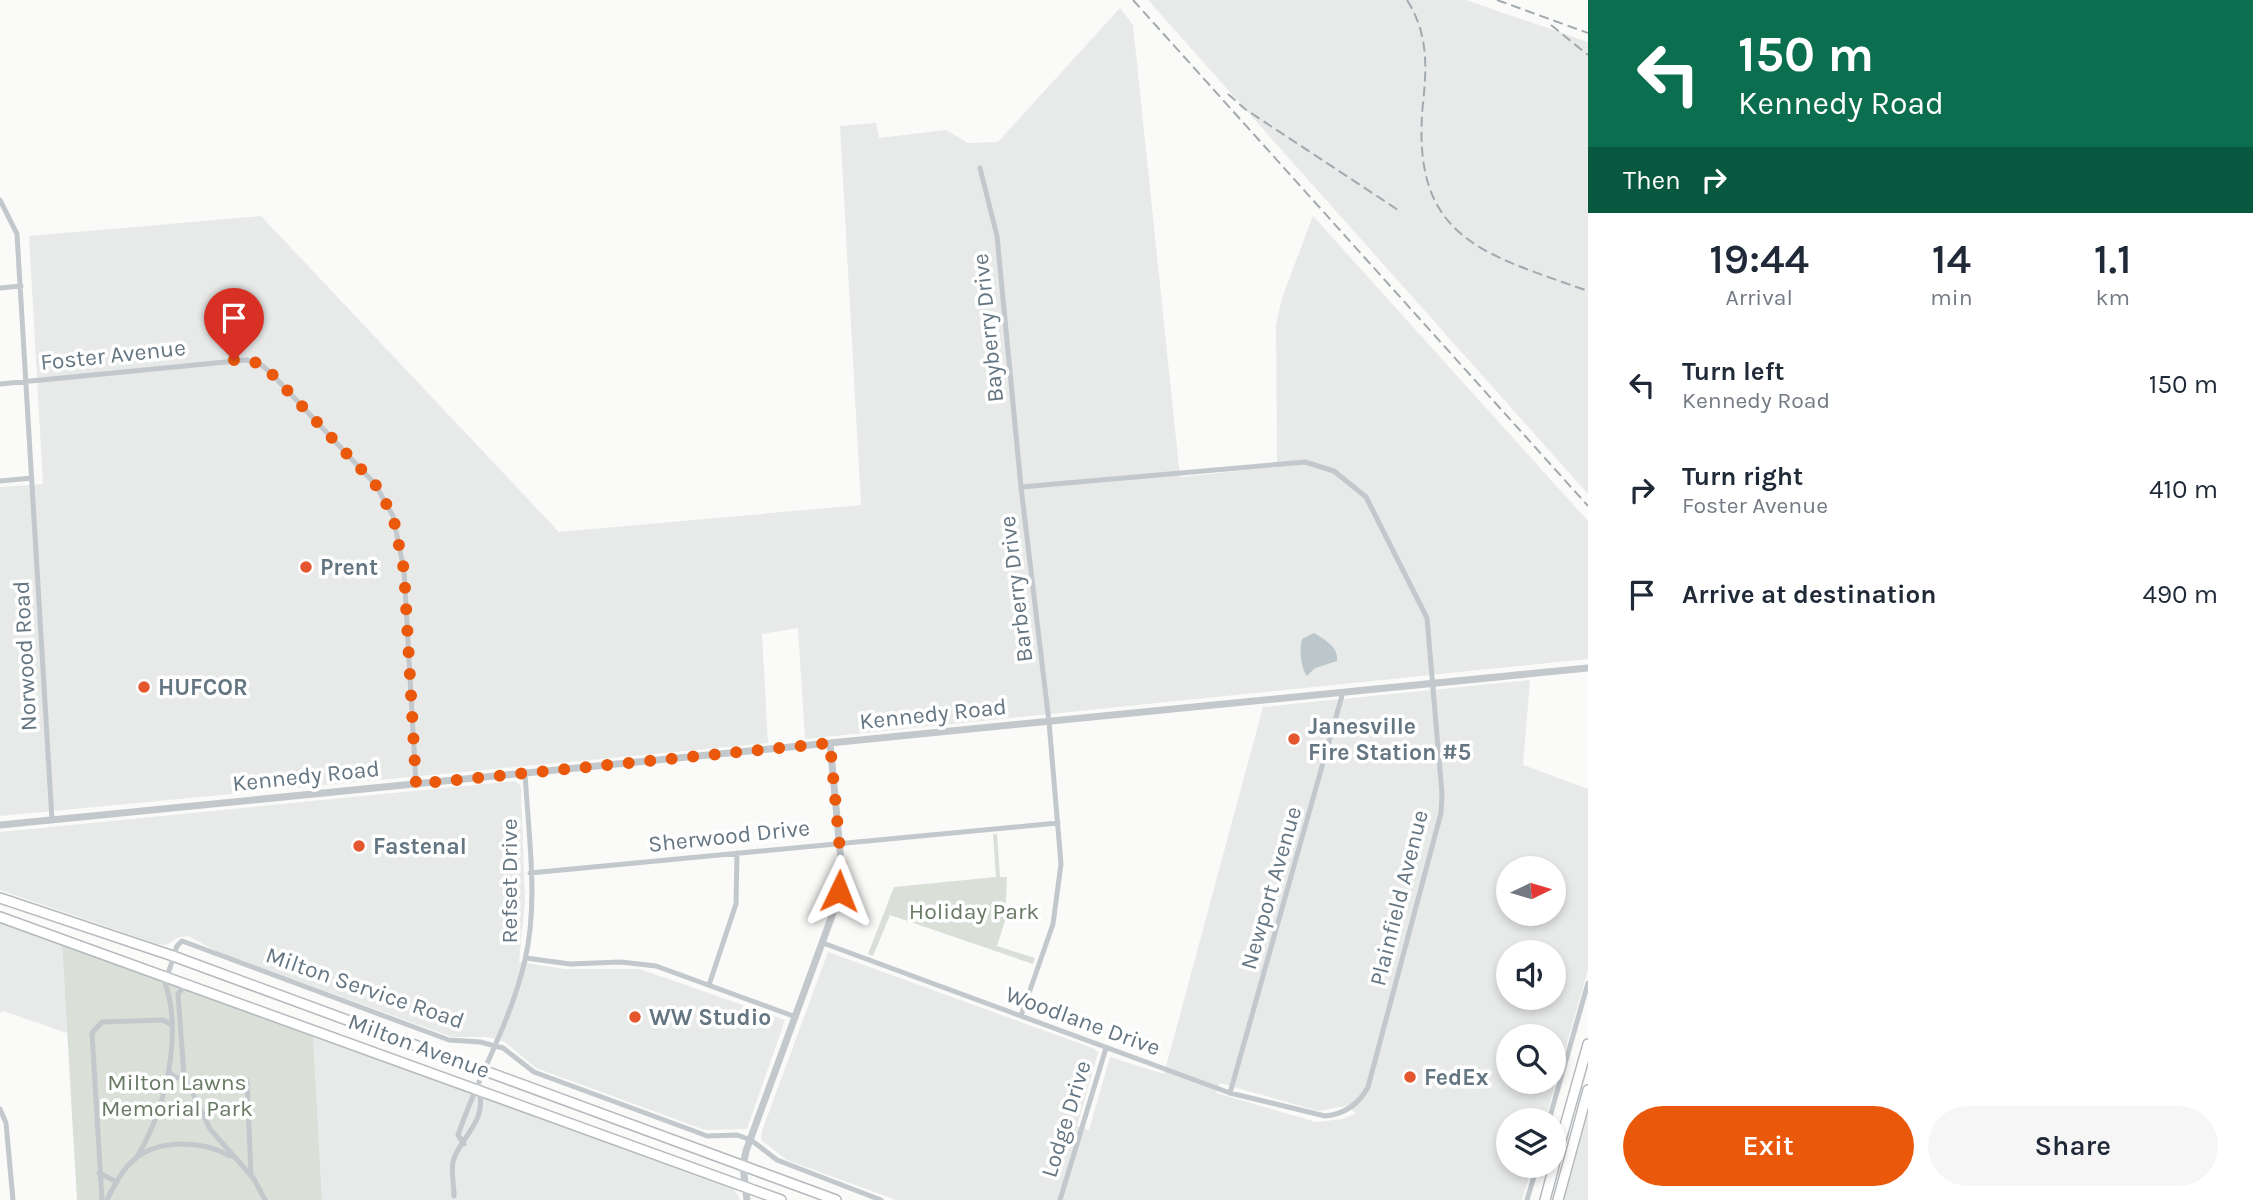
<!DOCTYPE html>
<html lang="en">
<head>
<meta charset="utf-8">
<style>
  :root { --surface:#fff; --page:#f6f6f7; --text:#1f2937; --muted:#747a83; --accent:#ea580c }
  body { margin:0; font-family:Karla,sans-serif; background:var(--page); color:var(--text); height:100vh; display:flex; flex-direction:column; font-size:26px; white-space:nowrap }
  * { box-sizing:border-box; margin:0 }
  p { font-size:23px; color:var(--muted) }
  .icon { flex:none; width:38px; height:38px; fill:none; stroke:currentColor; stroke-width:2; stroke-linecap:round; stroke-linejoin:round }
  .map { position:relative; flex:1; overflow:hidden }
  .details { display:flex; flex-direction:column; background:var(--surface); width:665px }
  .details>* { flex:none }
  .banner { background:#0b6e4f; color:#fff; overflow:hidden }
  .needle { width:46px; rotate:85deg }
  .fabs { position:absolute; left:1496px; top:856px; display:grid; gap:14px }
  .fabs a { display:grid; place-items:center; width:70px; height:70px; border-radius:50%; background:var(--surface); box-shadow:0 4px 10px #0003; font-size:35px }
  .pin { position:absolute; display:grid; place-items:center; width:60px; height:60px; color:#fff; margin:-72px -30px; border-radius:50% 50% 50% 0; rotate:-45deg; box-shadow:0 0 7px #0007 }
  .pin .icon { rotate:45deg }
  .me { position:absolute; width:77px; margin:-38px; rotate:2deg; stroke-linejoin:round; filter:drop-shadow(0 0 5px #0008) }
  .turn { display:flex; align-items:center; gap:24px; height:147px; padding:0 35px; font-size:32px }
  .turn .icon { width:91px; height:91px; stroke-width:2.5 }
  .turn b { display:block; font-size:49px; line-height:60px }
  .then { display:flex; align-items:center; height:66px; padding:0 35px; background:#0003; gap:14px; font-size:26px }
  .eta { display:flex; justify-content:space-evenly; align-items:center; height:119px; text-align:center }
  .eta b { font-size:42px; font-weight:600; line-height:49px }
  .cta { display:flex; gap:14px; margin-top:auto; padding:14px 35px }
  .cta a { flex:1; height:80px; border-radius:42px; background:var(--accent); color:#fff; font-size:28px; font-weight:600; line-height:80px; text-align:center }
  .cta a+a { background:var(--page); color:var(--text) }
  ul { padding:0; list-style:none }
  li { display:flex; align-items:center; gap:21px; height:105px; padding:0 35px }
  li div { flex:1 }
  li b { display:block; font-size:26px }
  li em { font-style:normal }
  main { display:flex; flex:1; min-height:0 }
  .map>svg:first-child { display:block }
  .built { fill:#e8e9e9; fill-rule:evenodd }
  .green { fill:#dadfd7 }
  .water { fill:#bbc7cb }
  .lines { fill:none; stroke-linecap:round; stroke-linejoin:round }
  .primary-casing { stroke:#b5babe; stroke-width:12 }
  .minor { stroke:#c3c8cc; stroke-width:5 }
  .tertiary { stroke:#c3c8cc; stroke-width:7 }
  .primary { stroke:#fff; stroke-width:9 }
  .rail { stroke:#a2aab0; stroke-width:2; stroke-dasharray:10 5; stroke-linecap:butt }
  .route { stroke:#ea580c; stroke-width:12; stroke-dasharray:0 21.6 }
  .poi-dot { fill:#e4572e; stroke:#fff; stroke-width:2.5 }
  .labels { text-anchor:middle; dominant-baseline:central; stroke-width:7; stroke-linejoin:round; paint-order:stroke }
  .street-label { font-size:23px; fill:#657683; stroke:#fff }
  .poi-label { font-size:23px; font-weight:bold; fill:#657683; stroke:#fff; text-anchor:start }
  .park-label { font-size:23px; fill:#687a64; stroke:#fff }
</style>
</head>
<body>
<main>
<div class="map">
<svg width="1588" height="1200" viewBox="0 0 1588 1200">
  <rect width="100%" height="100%" fill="#fafaf8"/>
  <path class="built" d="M1148,0H1466L1588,42V494Z
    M1120,8L1133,25L1180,477L1277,467L1276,325L1282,298L1313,216L1588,521V659L805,739L798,628L762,634L768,743L0,816V487L43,484L29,236L261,216L559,532L861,505L840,126L876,123L879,138L946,130L968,143L998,142Z
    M1530,680L1523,765L1588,789V970L1545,1120H1508V1166H1532L1522,1200H896L787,1160L761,1140L762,1131L828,952L1095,1049L1098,1053L1077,1126L1089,1130L1110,1057L1164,1074L1263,707ZM1508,868H1554V914H1508ZM1508,952H1554V998H1508ZM1508,1036H1554V1082H1508ZM1220,1083L1318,1111L1346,1106L1356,1113L1343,1119L1316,1122L1216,1093Z
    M515,781L521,786L525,902L519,962L565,969H640L785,1020L747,1129L705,1130L536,1068L505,1042L488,1037H452L220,953L188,936L179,937L166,945L157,944L0,890V832Z
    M0,921L62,943L67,1033L3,1011L0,1014Z
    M313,1033L733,1187L740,1200H322Z
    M1588,1113V1200H1564Z"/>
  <path class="green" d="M993,834H997L1000,877H1007L1005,921L997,946L1035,958L1033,964L890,915L873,956L868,954L894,887L996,877Z
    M62,943L313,1033L322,1200H77Z"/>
  <path class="water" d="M1314,633C1325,640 1339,647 1337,661L1315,668L1307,676C1301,669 1299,648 1302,639Z"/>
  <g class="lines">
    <defs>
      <path id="primary" d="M0,898L173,956L836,1200
        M0,917L781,1200
        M1554,1165L1588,1044
        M1545,1200L1554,1166
        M1558,1200L1588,1090"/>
    </defs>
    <use href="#primary" class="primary-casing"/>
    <path class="minor" d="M980,168L997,236L1021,487L1049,722L1061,864L1053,924L1021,1016
      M0,200L17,234L52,820
      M0,288L21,286
      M0,384L246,360L259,363L270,372L375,484L393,516L404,570L416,784
      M0,481L32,478
      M530,873L1058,823
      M823,943L1230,1093L1325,1116C1345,1114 1359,1104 1368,1087L1441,813L1442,794L1427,618L1366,497L1334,471L1305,462L1021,487
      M526,958L570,964L621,962L656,966L796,1017
      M167,977L177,946L182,941L449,1040L480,1042L503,1048L534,1072L694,1131L707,1136L737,1135L751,1140L777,1160L881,1200
      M186,984L178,994L184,1075L210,1129L254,1179L265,1200
      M709,985L736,904L737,853
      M169,1072L176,1078L184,1075
      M247,1081L251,1176
      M1230,1093L1343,692
      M0,1109L6,1123L13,1200
      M1549,1120L1588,983
      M464,1144L458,1135C478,1076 511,1022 525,960C539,900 528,833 525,772
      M136,1158C166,1112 185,1028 162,975
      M99,1173L117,1182
      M454,1196C454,1185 451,1172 453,1162C457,1140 488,1123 479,1091
      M102,1200L92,1033L102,1022L163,1020L170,1024
      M107,1200C114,1186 122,1169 135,1159C160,1138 204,1141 230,1156
      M1060,1200L1106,1048
      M1527,1200L1537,1166"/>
    <path class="tertiary" d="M0,825L1588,668
      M747,1200L743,1166L746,1151L837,902L841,861L830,743"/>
    <use href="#primary" class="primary"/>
    <path class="rail" d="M1133,0L1588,506
      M1407,0C1428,33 1427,66 1423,103C1410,238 1481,253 1588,291
      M1497,0L1588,33
      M1551,25L1588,55
      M1228,94L1245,109L1401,212"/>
  </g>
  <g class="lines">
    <path class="route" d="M234,360L259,363L270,372L375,484L393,516L404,570L416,784L830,743L841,861L839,891"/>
  </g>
  <g class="poi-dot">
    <circle cx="306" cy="567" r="7"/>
    <circle cx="144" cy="687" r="7"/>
    <circle cx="1294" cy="739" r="7"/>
    <circle cx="359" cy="846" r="7"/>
    <circle cx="635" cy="1017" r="7"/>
    <circle cx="1410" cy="1077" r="7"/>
  </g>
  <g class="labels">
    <g class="street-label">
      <text transform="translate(988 328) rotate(-96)">Bayberry Drive</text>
      <text transform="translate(113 355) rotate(-6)">Foster Avenue</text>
      <text transform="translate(1016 589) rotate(-97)">Barberry Drive</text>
      <text transform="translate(25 656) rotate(-93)">Norwood Road</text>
      <text transform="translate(933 714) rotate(-6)">Kennedy Road</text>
      <text transform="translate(306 776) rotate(-6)">Kennedy Road</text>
      <text transform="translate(729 836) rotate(-6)">Sherwood Drive</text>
      <text transform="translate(509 881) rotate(-90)">Refset Drive</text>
      <text transform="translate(1271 888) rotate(-74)">Newport Avenue</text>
      <text transform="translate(1399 898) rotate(-76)">Plainfield Avenue</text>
      <text transform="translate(365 988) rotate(19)">Milton Service Road</text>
      <text transform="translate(1083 1021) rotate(20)">Woodlane Drive</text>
      <text transform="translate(419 1046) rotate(20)">Milton Avenue</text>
      <text transform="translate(1066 1119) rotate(-73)">Lodge Drive</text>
    </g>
    <g class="poi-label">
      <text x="320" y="567">Prent</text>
      <text x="158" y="687">HUFCOR</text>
      <text x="1308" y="726">Janesville<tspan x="1308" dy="26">Fire Station #5</tspan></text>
      <text x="373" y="846">Fastenal</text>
      <text x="649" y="1017">WW Studio</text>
      <text x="1424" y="1077">FedEx</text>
    </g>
    <g class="park-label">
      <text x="974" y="911">Holiday Park</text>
      <text x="177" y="1082">Milton Lawns<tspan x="177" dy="26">Memorial Park</tspan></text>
    </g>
  </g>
</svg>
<div class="fabs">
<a><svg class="needle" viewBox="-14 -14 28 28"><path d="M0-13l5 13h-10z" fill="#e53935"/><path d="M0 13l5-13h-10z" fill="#747a83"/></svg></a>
<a><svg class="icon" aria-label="sound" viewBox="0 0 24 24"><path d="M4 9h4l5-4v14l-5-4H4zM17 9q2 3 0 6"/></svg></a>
<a><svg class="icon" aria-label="search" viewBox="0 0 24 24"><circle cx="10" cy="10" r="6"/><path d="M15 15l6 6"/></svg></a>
<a><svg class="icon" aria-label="layers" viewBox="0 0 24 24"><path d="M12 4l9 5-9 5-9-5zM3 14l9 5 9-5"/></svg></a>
</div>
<div class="pin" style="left:234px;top:360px;background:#d93025"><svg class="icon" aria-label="arrive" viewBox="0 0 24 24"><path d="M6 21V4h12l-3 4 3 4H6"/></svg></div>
<svg class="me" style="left:839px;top:891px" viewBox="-20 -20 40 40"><path d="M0-17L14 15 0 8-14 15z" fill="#ea580c" stroke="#fff" stroke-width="4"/></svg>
</div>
<section class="details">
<div class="banner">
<div class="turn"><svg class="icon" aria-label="left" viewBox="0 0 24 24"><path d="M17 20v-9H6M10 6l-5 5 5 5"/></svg><div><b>150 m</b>Kennedy Road</div></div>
<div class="then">Then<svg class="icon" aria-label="right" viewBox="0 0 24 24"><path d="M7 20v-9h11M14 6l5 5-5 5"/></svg></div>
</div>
<div class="eta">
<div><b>19:44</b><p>Arrival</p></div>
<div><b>14</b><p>min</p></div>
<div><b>1.1</b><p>km</p></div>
</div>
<ul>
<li><svg class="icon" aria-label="left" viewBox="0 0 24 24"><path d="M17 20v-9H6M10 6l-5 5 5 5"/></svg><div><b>Turn left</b><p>Kennedy Road</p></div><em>150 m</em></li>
<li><svg class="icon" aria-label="right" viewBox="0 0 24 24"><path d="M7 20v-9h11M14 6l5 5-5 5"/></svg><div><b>Turn right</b><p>Foster Avenue</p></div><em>410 m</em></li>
<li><svg class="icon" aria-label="arrive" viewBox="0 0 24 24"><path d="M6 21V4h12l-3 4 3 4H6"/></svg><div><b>Arrive at destination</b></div><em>490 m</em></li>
</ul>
<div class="cta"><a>Exit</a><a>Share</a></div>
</section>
</main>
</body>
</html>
